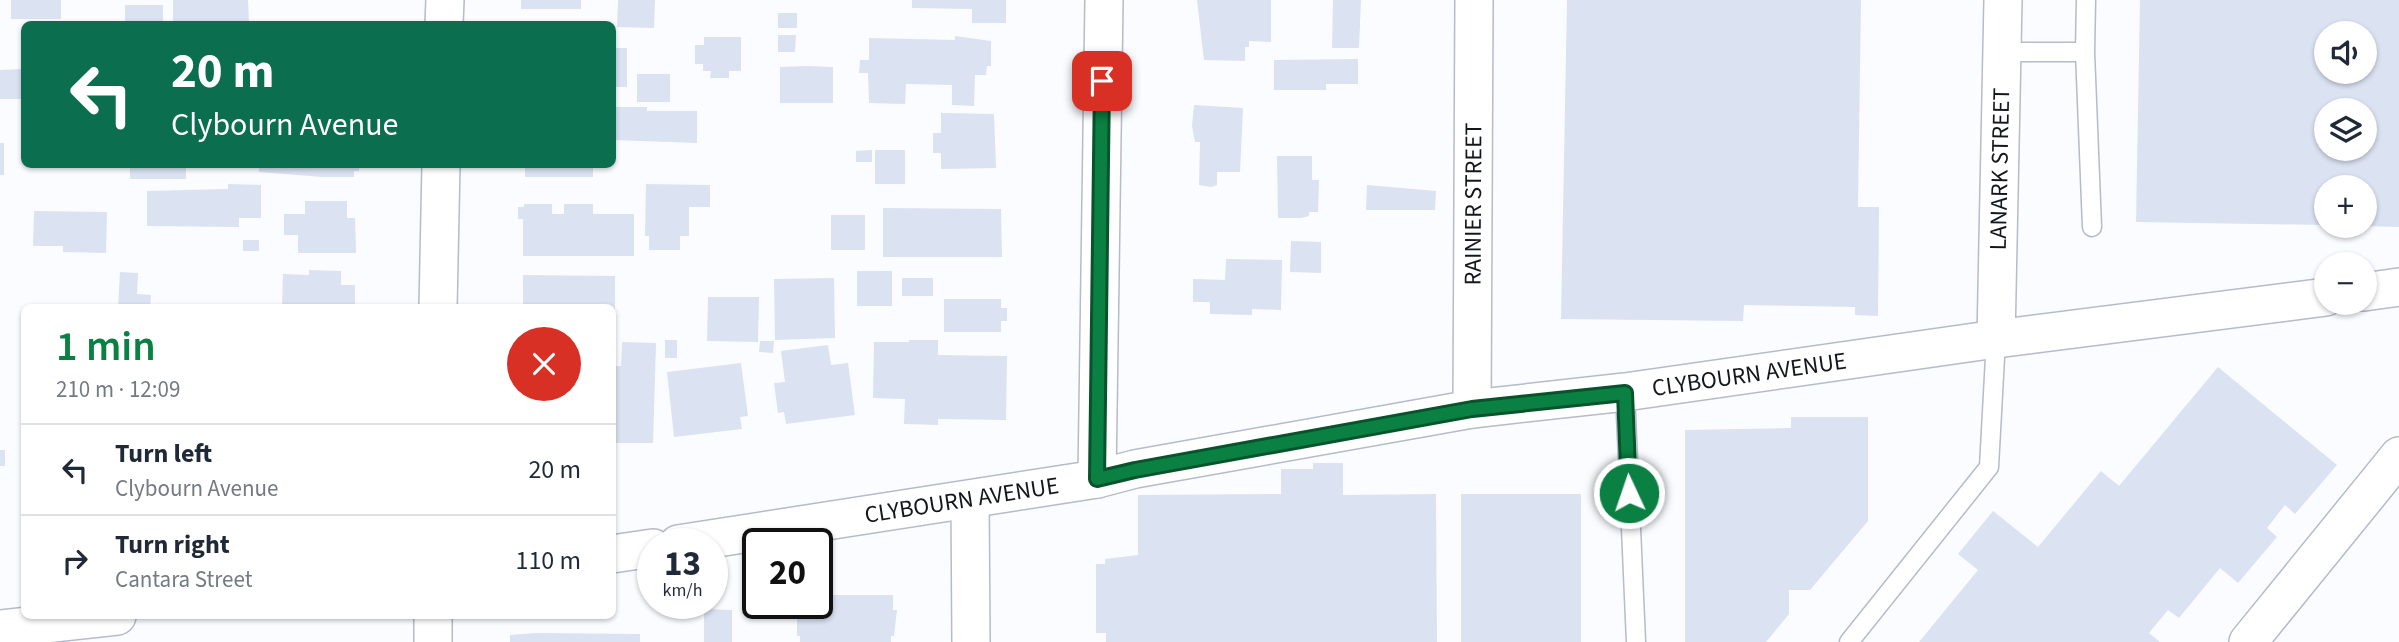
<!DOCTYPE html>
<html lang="en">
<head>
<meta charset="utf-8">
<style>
  :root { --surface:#fff; --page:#f6f6f7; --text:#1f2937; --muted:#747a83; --line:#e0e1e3; --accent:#0b8043 }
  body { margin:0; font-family:"Source Sans 3",sans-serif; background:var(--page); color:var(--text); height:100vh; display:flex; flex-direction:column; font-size:26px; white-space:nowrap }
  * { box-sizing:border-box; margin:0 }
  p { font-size:23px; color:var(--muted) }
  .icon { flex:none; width:38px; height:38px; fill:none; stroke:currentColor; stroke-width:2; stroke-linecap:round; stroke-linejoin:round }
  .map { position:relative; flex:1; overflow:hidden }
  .panel { position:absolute; left:21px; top:304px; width:595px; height:315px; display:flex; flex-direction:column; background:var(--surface); border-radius:10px; box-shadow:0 2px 5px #0004 }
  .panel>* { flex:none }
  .top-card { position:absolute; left:21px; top:21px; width:595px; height:147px; border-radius:10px; box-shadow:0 2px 5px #0004; background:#0b6e4f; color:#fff; overflow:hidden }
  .controls { position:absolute; left:2314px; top:21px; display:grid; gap:14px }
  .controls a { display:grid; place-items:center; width:63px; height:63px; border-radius:50%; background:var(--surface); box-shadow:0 2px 5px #0004; font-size:35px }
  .speed { position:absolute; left:637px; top:528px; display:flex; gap:14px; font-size:35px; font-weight:700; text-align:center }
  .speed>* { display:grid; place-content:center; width:91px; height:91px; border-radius:50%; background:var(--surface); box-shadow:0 2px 5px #0004; line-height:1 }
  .speed small { font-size:18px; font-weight:400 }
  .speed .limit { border:4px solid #111; border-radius:10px; background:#fff; color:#111 }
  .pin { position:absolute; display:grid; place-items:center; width:60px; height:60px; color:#fff; margin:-30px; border-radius:14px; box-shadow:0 4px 10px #0006 }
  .me { position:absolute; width:77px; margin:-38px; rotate:357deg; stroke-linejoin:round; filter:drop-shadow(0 0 5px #0008) }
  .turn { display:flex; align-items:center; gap:24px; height:147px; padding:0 35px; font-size:32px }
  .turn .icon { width:91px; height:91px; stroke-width:2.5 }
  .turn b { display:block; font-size:49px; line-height:60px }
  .round { display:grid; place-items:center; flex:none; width:74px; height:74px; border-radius:37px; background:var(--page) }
  .summary { display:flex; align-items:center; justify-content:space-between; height:119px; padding:0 35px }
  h1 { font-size:42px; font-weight:600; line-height:52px; color:var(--accent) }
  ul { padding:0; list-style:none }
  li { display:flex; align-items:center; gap:21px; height:91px; padding:0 35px; border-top:2px solid var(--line) }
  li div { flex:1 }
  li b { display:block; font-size:26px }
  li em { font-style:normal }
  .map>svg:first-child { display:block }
  .building { fill:#dbe2f2; fill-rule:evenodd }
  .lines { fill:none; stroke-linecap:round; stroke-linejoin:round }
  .lane-casing { stroke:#b4bbcb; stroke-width:21 }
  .street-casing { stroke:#b4bbcb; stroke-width:40 }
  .lane { stroke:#fff; stroke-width:18 }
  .street { stroke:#fff; stroke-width:37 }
  .route-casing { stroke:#07532c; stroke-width:18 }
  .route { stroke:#0b8043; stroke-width:12 }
  .labels { text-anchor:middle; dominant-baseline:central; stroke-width:7; stroke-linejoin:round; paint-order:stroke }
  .street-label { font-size:24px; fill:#13161b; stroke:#fff }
</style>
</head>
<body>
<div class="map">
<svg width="2399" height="642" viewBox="0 0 2399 642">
  <rect width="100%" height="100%" fill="#fafcff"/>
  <path class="building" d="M11,0H61V19H11Z
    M173,0H248L249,23L173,21Z
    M521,0H581V9H521Z
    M618,0H655L654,28L617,27Z
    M912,0H1006V23H972V9L912,8Z
    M1197,0H1271V42L1249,41V47H1245V61L1204,60Z
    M1333,0H1361L1359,48H1332Z
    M1567,0H1861L1858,207H1879L1878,316L1855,315V307L1744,305L1743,321L1561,319Z
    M2140,0H2399V227L2364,226V187H2326V225L2136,222ZM2326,33H2364V72H2326ZM2326,110H2364V149H2326Z
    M125,5H163V23H125Z
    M778,13H797V28H778Z
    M778,35H796L795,52H778Z
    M955,36L991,41V66H987L986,75H975L974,106L952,105V85L906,84L905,104L869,103L868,73H859L860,60H869V38L955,40Z
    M704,37H741V71H729V78H710L711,71H703V64H695V45H704Z
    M612,48H627V87H612Z
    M1358,59V84H1326V90H1274V60Z
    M806,66L833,67V103H780V67Z
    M22,69L23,99H0V70Z
    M637,74H670V102H637Z
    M1194,105L1243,108L1240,172H1217V185L1211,187L1199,185L1200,142H1195L1192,126Z
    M613,107H647V111H697V143L613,140Z
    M941,113L994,114L996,168L941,169V153H933V133H941Z
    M0,143H4V175H0Z
    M872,150V162H856V151Z
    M875,150H905V184H875Z
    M1277,156H1312V180H1319L1318,212H1309V216L1301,218H1278Z
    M130,164H186V179H130Z
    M259,164H359V171H354V177H322L259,172Z
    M525,164H593V177H525Z
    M228,184L261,185V218H239V227L147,226V191L228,189Z
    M646,184L710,185V207H689V236H680V250H649V236H645Z
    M1367,185L1436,191L1435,210H1366Z
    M305,201H347V218H355L356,253H298V235H284V214H305Z
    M524,204H552V214H564V204H593V214H634V256H523V219H518V207H524Z
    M883,208L1001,209L1002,257H883Z
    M34,211L107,212L106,253L63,252V246H33Z
    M831,215H865V250H831Z
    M243,240H259V251H243Z
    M1291,241L1321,242V273L1290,272Z
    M1226,259L1282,260L1281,310L1252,309V315L1210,314V302H1193V279L1225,280Z
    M309,270L341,271V285H355V308H282L283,274L309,275Z
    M857,271H892V306H857Z
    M120,272L138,273L137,294L151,295L150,308H118Z
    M523,275L615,276V328H612V308H523Z
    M834,278L835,338L775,340L774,279Z
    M902,278H933V296H902Z
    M708,297H759L758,342L707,341Z
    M944,299H1001V308H1007V321H1001V332H944Z
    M665,340H677V358H665Z
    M909,340H938V355L1007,356L1006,420L938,419V425L904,424L905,399L873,398L874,342H909Z
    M760,341H774L773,353L759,352Z
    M622,342L656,343L653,443H612V366H621Z
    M828,345L831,365L848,363L855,415L786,424L784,412L778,413L774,383L785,382L781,351Z
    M741,363L748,416L740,417L742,429L674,437L667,372Z
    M2218,367L2337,465L2295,514L2285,505L2267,528L2277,537L2238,583L2220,568L2179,618L2168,610L2149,633L2160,642H1919L1978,570L1958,554L1993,511L2038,547L2101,471L2119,486Z
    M1791,417H1868V521L1810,590H1789V614L1766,642H1685V430L1791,428Z
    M0,450H5V466H0Z
    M1313,463H1343V495L1436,494L1437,642H1106V633H1096V564H1105V559L1138,555V495L1281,494V469H1313Z
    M1461,494H1581V642H1461Z
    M817,595H893V610H897L894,636H891V642H800V636H797V604H817Z
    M704,609L732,610V642H704Z
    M536,633L640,634V642H510V635Z"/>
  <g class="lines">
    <defs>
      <path id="lane" d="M2002,52H2085L2086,0
        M2085,52L2092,227
        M1625,392L1636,642
        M1849,642L1989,467L1996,339"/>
      <g id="street">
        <path d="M444,24L445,0"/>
        <path d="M2364,292L2399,287"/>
        <path d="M438,308L441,164"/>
        <path id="s1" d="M1996,339L2003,0"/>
        <path id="s2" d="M1472,409L1474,0"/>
        <path d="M1097,479L1104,0"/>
        <path d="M970,500L971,642"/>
        <path id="s3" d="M678,544L1097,479L1135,469L1472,409L1625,392L1996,339L2326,297"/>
        <path d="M612,554L653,548"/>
        <path d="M433,616V642"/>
        <path d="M0,629L117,616"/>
        <path d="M2248,642L2399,456"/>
      </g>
    </defs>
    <use href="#lane" class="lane-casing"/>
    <use href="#street" class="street-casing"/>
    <use href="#lane" class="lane"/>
    <use href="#street" class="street"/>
  </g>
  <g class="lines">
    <defs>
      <path id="route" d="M1102,81L1097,479L1135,470L1472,409L1625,393L1629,493"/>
    </defs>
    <use href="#route" class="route-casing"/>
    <use href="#route" class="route"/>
  </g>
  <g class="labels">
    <g class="street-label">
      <text stroke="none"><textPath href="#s1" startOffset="170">LANARK STREET</textPath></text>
      <text stroke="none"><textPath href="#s2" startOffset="205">RAINIER STREET</textPath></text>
      <text stroke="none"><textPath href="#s3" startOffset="1085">CLYBOURN AVENUE</textPath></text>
      <text stroke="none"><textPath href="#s3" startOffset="287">CLYBOURN AVENUE</textPath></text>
    </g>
  </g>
</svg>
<div class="controls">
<a><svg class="icon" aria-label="sound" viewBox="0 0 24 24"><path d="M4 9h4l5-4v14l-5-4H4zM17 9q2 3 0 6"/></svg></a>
<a><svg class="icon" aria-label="layers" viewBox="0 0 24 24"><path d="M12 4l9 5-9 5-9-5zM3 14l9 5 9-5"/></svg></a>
<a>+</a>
<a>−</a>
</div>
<div class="speed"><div>13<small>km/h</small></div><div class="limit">20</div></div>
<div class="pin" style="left:1102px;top:81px;background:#d93025"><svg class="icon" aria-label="arrive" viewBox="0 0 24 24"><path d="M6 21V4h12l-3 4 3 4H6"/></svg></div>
<svg class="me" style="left:1629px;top:493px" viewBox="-20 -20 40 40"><circle r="17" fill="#0b8043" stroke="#fff" stroke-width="3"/><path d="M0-11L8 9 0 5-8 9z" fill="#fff"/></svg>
<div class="top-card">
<div class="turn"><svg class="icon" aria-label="left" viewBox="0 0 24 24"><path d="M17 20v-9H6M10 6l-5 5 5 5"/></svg><div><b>20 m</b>Clybourn Avenue</div></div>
</div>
<section class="panel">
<div class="summary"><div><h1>1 min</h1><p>210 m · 12:09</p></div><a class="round" style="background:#d93025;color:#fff"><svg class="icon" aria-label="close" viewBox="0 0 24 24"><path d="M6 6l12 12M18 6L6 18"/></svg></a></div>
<ul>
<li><svg class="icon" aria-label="left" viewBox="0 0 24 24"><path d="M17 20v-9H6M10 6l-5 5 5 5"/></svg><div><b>Turn left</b><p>Clybourn Avenue</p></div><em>20 m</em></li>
<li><svg class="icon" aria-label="right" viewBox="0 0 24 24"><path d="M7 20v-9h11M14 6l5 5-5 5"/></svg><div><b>Turn right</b><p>Cantara Street</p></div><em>110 m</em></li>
</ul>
</section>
</div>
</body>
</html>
